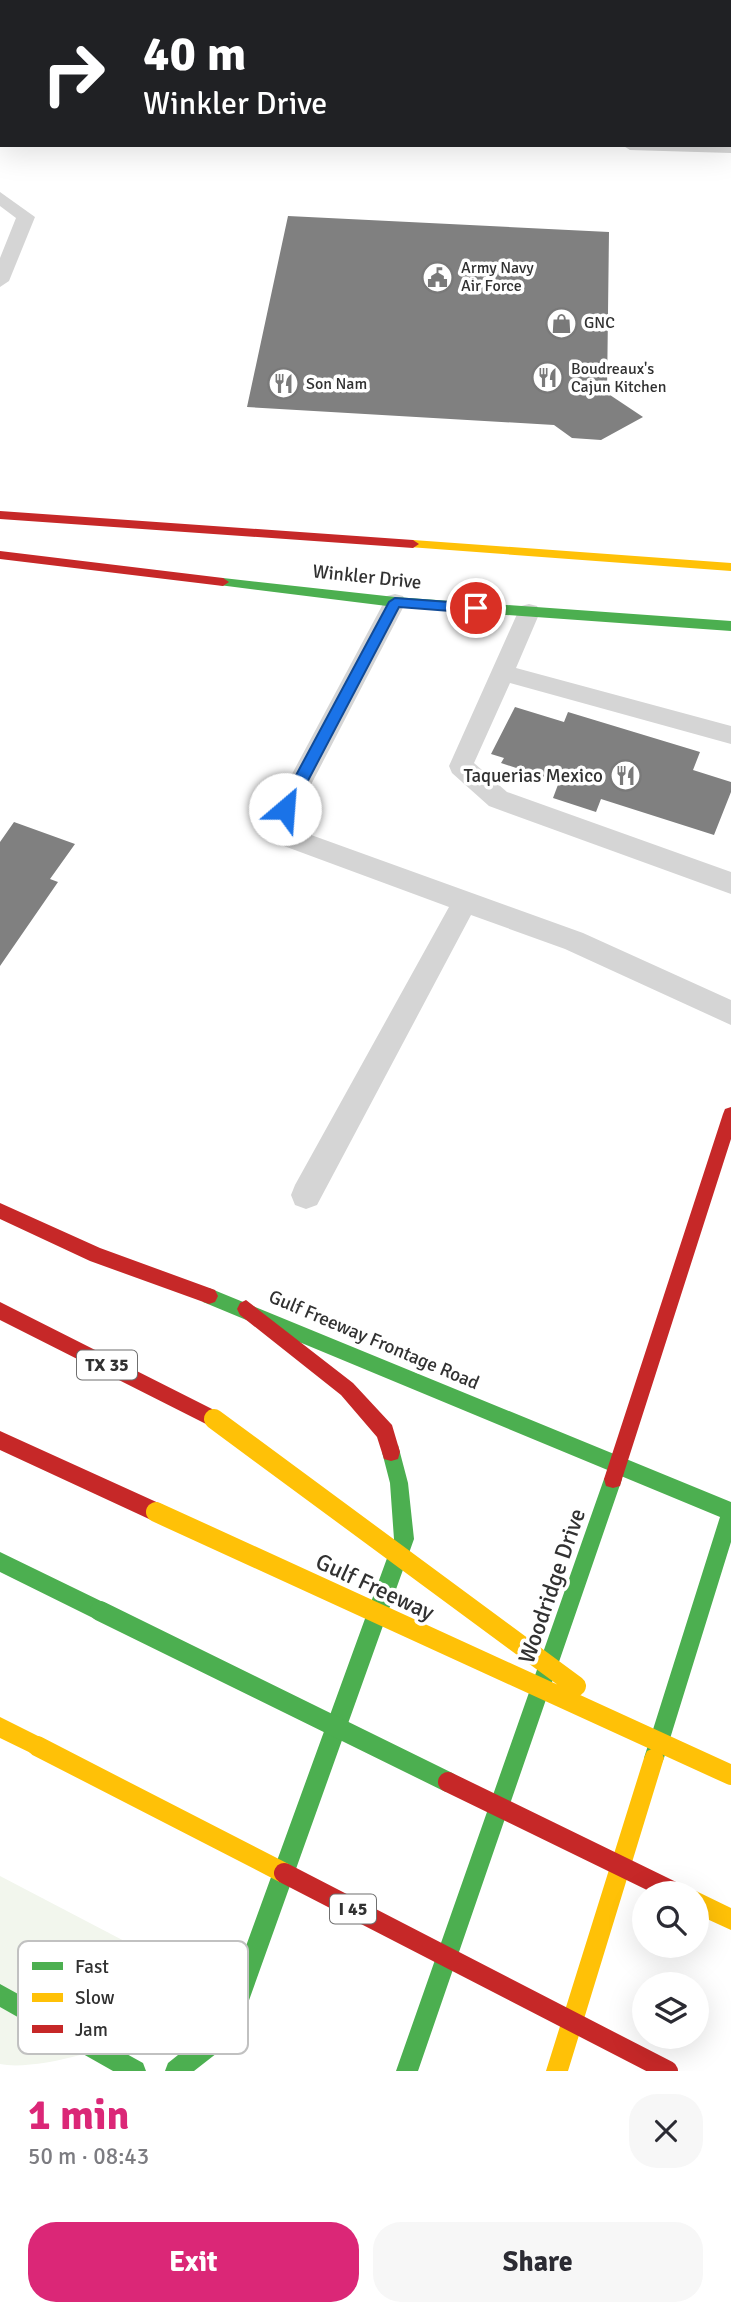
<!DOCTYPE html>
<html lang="en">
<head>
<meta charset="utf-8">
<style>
  :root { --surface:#fff; --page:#f7f7f7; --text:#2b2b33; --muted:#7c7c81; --accent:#db2777 }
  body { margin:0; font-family:Signika,sans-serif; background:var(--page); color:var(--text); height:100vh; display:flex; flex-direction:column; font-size:26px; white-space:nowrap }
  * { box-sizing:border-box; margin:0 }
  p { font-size:23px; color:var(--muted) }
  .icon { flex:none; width:38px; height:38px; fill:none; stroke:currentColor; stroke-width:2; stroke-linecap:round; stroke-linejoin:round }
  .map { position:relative; height:2071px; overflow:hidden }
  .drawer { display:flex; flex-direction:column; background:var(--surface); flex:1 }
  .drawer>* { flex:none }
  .guide { position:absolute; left:0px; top:0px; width:732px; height:147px; box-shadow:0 7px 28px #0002; background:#202124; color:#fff; overflow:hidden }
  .tools { position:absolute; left:632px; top:1881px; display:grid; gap:14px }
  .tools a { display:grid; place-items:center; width:77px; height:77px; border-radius:50%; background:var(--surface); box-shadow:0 7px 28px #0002; font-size:35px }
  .pin { position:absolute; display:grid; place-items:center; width:60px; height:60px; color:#fff; margin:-30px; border:4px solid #fff; border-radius:50%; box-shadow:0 2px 7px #0007 }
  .me { position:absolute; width:77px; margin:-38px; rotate:27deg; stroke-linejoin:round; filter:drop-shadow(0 0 5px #0008) }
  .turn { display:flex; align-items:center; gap:24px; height:147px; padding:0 28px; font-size:32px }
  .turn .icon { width:91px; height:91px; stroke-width:2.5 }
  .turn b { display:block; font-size:49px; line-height:60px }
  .round { display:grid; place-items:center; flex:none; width:74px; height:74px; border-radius:28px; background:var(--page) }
  .overview { display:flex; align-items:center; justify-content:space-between; height:119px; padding:0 28px }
  h1 { font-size:42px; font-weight:700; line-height:52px; color:var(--accent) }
  .button { display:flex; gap:14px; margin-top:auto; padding:14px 28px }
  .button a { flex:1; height:80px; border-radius:28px; background:var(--accent); color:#fff; font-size:28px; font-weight:700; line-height:80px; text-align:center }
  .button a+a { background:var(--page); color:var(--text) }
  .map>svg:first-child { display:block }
  .green { fill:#f2f6ed }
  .building { fill:#808080 }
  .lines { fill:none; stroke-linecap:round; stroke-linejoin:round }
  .lane { fill:#d5d5d5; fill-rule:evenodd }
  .fast { fill:#4caf50; fill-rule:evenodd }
  .slow { fill:#ffc107; fill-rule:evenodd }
  .jam { fill:#c62828; fill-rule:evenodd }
  .fast-bridge { stroke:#4caf50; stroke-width:20 }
  .slow-bridge { stroke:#ffc107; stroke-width:20 }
  .jam-bridge { stroke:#c62828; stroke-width:20 }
  .route { fill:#1a73e8; stroke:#114b97; stroke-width:2 }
  .labels { text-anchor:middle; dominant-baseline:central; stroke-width:7; stroke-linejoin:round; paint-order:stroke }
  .far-poi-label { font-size:16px; fill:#313131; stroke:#fff; text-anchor:start }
  .shield { fill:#fff; stroke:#6f6f6f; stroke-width:2 }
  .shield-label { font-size:18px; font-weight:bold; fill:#313131 }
  .street-label { font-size:19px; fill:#313131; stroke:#fff }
  .poi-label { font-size:19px; fill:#313131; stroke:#fff; text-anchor:end }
  .near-street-label { font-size:23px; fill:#313131; stroke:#fff }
  .key { fill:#fff; stroke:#c1c1c1; stroke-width:2 }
  .key-label { font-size:19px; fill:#313131 }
</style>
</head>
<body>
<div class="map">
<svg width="731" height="2071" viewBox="0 0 731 2071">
  <rect width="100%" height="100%" fill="#fff"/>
  <path class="green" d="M0,1876L195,1978C177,1995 160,2018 140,2031C111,2050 33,2071 0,2064Z"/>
  <path class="building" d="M288,216L609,232L607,393L643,417L601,440L572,438L554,425L247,407Z
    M515,707L564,722L568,712L700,752L693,770L731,782V792L714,835L601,799L596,812L553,798L559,782L501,763L504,758L491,754Z
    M14,822L75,844L50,879L58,882L0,966V842Z"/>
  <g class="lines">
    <path class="lane" d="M0,45H2V55H0Z
      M731,143V153L630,150L622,145Z
      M0,192L35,217L9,281L0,287V258L16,218L0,206Z
      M395,594L403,596L406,602L289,827L583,933L731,1000V1025L565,949L471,915L317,1205L306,1209L295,1205L291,1195L295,1185L449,907L265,839L261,832L384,602L387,596Z
      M529,604L537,606L540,612L516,668L731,726V744L510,683L474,763L507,792L731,872V894L489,806L452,773L449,766L518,612L521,606Z"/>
    <path class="fast" d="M658,0H666L667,2H659Z
      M711,0H719L720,2H712Z
      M730,95H731V103H730Z
      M223,578L395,597L731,621V631L395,607L219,585V579Z
      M209,1288L731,1502V1542L664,1758L661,1765L654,1768L647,1765L644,1758L720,1517L621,1476L622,1479L418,2071H396L604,1479L610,1471L203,1302L200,1296L203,1290Z
      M391,1443L398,1445L408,1483L414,1539L238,2031L235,2039L194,2071H165L168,2063L218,2023L394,1539L390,1483L382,1452L384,1445Z
      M0,1552L107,1604L110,1611L107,1618L100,1621L93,1618L0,1572Z
      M0,1984L143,2063L146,2071H113L0,2007Z"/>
    <path class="slow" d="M413,540L731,563V571L409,547V541Z
      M0,1717L44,1739L47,1746L44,1753L37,1756L0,1738Z
      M654,1748L661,1751L664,1758L568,2071H546L644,1758L647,1751Z
      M696,1891L731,1908V1930L696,1914V1894H690Z"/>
    <path class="jam" d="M0,511L413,540L419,544L413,548L0,519Z
      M0,551L223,578L229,582L223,586L0,559Z
      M731,1107V1139L622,1479L620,1486L613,1488L606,1486L604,1479L723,1114L725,1109Z
      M0,1203L100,1248L215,1290L218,1296L215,1302L209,1304L90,1261L0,1219Z
      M246,1300L353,1383L392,1425L400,1452L398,1459L391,1461L384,1459L377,1437L341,1395L240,1315L237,1309L240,1303Z
      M0,1302L220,1413L223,1419L220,1425L214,1428L208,1425L0,1320Z
      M0,1431L163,1505L165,1512L163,1519L156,1521L149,1519L0,1450Z"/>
    <path class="fast-bridge" d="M100,1611L448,1782"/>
    <path class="slow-bridge" d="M214,1419L576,1686
      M156,1512L731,1775
      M37,1746L284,1873"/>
    <path class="jam-bridge" d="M448,1782L678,1894
      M284,1873L668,2071"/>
  </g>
  <path class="route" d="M395,598L476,604L482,608L476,613L399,607L291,813H280V805L389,602Z"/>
  <defs>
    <symbol id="civic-ring" viewBox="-11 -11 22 22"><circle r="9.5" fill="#fff" stroke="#797979" stroke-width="1.5"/><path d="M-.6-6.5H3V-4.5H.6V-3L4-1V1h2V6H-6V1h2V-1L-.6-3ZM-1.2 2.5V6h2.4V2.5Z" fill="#797979"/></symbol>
    <symbol id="shop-ring" viewBox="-11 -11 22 22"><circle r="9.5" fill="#fff" stroke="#797979" stroke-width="1.5"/><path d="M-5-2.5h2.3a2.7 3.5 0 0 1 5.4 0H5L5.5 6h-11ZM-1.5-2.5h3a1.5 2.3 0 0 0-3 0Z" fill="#797979"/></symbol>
    <symbol id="restaurant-ring" viewBox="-11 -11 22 22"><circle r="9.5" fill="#fff" stroke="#797979" stroke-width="1.5"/><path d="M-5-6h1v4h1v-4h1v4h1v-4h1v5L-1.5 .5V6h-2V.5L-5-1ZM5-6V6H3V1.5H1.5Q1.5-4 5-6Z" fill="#797979"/></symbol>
  </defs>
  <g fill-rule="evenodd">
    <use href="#civic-ring" x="420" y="260" width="35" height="35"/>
    <use href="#shop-ring" x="544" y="306" width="35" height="35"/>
    <use href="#restaurant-ring" x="530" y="360" width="35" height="35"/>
    <use href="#restaurant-ring" x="266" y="366" width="35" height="35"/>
    <use href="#restaurant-ring" x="608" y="758" width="35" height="35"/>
  </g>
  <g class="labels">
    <g class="far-poi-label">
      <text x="461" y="268">Army Navy<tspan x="461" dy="18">Air Force</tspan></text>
      <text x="584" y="323">GNC</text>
      <text x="571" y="369">Boudreaux's<tspan x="571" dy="18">Cajun Kitchen</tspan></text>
      <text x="306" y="384">Son Nam</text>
    </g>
    <g class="shield">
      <rect x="77" y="1350.5" width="60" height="29" rx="5"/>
      <rect x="330" y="1894.5" width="46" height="29" rx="5"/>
    </g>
    <g class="shield-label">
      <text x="107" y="1365">TX 35</text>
      <text x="353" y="1909">I 45</text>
    </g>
    <g class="street-label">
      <text transform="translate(367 577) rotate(6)">Winkler Drive</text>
      <text transform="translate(374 1340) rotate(23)">Gulf Freeway Frontage Road</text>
    </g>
    <g class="poi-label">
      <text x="603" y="776">Taquerias Mexico</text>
    </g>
    <g class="near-street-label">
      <text transform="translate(552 1586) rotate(-71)">Woodridge Drive</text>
      <text transform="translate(375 1587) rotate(25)">Gulf Freeway</text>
    </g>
  </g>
  <rect x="18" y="1941" width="230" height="113" rx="10" class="key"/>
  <rect x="32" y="1962" width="31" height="8" fill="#4caf50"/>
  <rect x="32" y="1993" width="31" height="9" fill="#ffc107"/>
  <rect x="32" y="2025" width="31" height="8" fill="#c62828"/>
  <g class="key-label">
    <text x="75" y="1973">Fast</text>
    <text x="75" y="2004">Slow</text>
    <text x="75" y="2036">Jam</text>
  </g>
</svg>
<div class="tools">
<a><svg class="icon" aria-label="search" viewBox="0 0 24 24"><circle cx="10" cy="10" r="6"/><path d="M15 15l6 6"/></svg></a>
<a><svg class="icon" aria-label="layers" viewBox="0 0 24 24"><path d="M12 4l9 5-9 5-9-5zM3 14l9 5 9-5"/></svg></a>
</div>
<div class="pin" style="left:476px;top:608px;background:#d93025"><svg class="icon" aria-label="arrive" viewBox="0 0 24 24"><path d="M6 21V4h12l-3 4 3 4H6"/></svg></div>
<svg class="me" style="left:285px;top:809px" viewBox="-20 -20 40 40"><circle r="19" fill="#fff"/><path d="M0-13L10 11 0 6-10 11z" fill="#1a73e8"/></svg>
<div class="guide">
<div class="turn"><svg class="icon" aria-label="right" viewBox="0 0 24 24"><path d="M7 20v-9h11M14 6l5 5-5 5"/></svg><div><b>40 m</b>Winkler Drive</div></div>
</div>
</div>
<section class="drawer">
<div class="overview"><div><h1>1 min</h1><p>50 m · 08:43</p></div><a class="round"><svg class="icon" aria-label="close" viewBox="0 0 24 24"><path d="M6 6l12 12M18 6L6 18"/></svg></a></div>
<div class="button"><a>Exit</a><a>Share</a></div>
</section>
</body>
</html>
